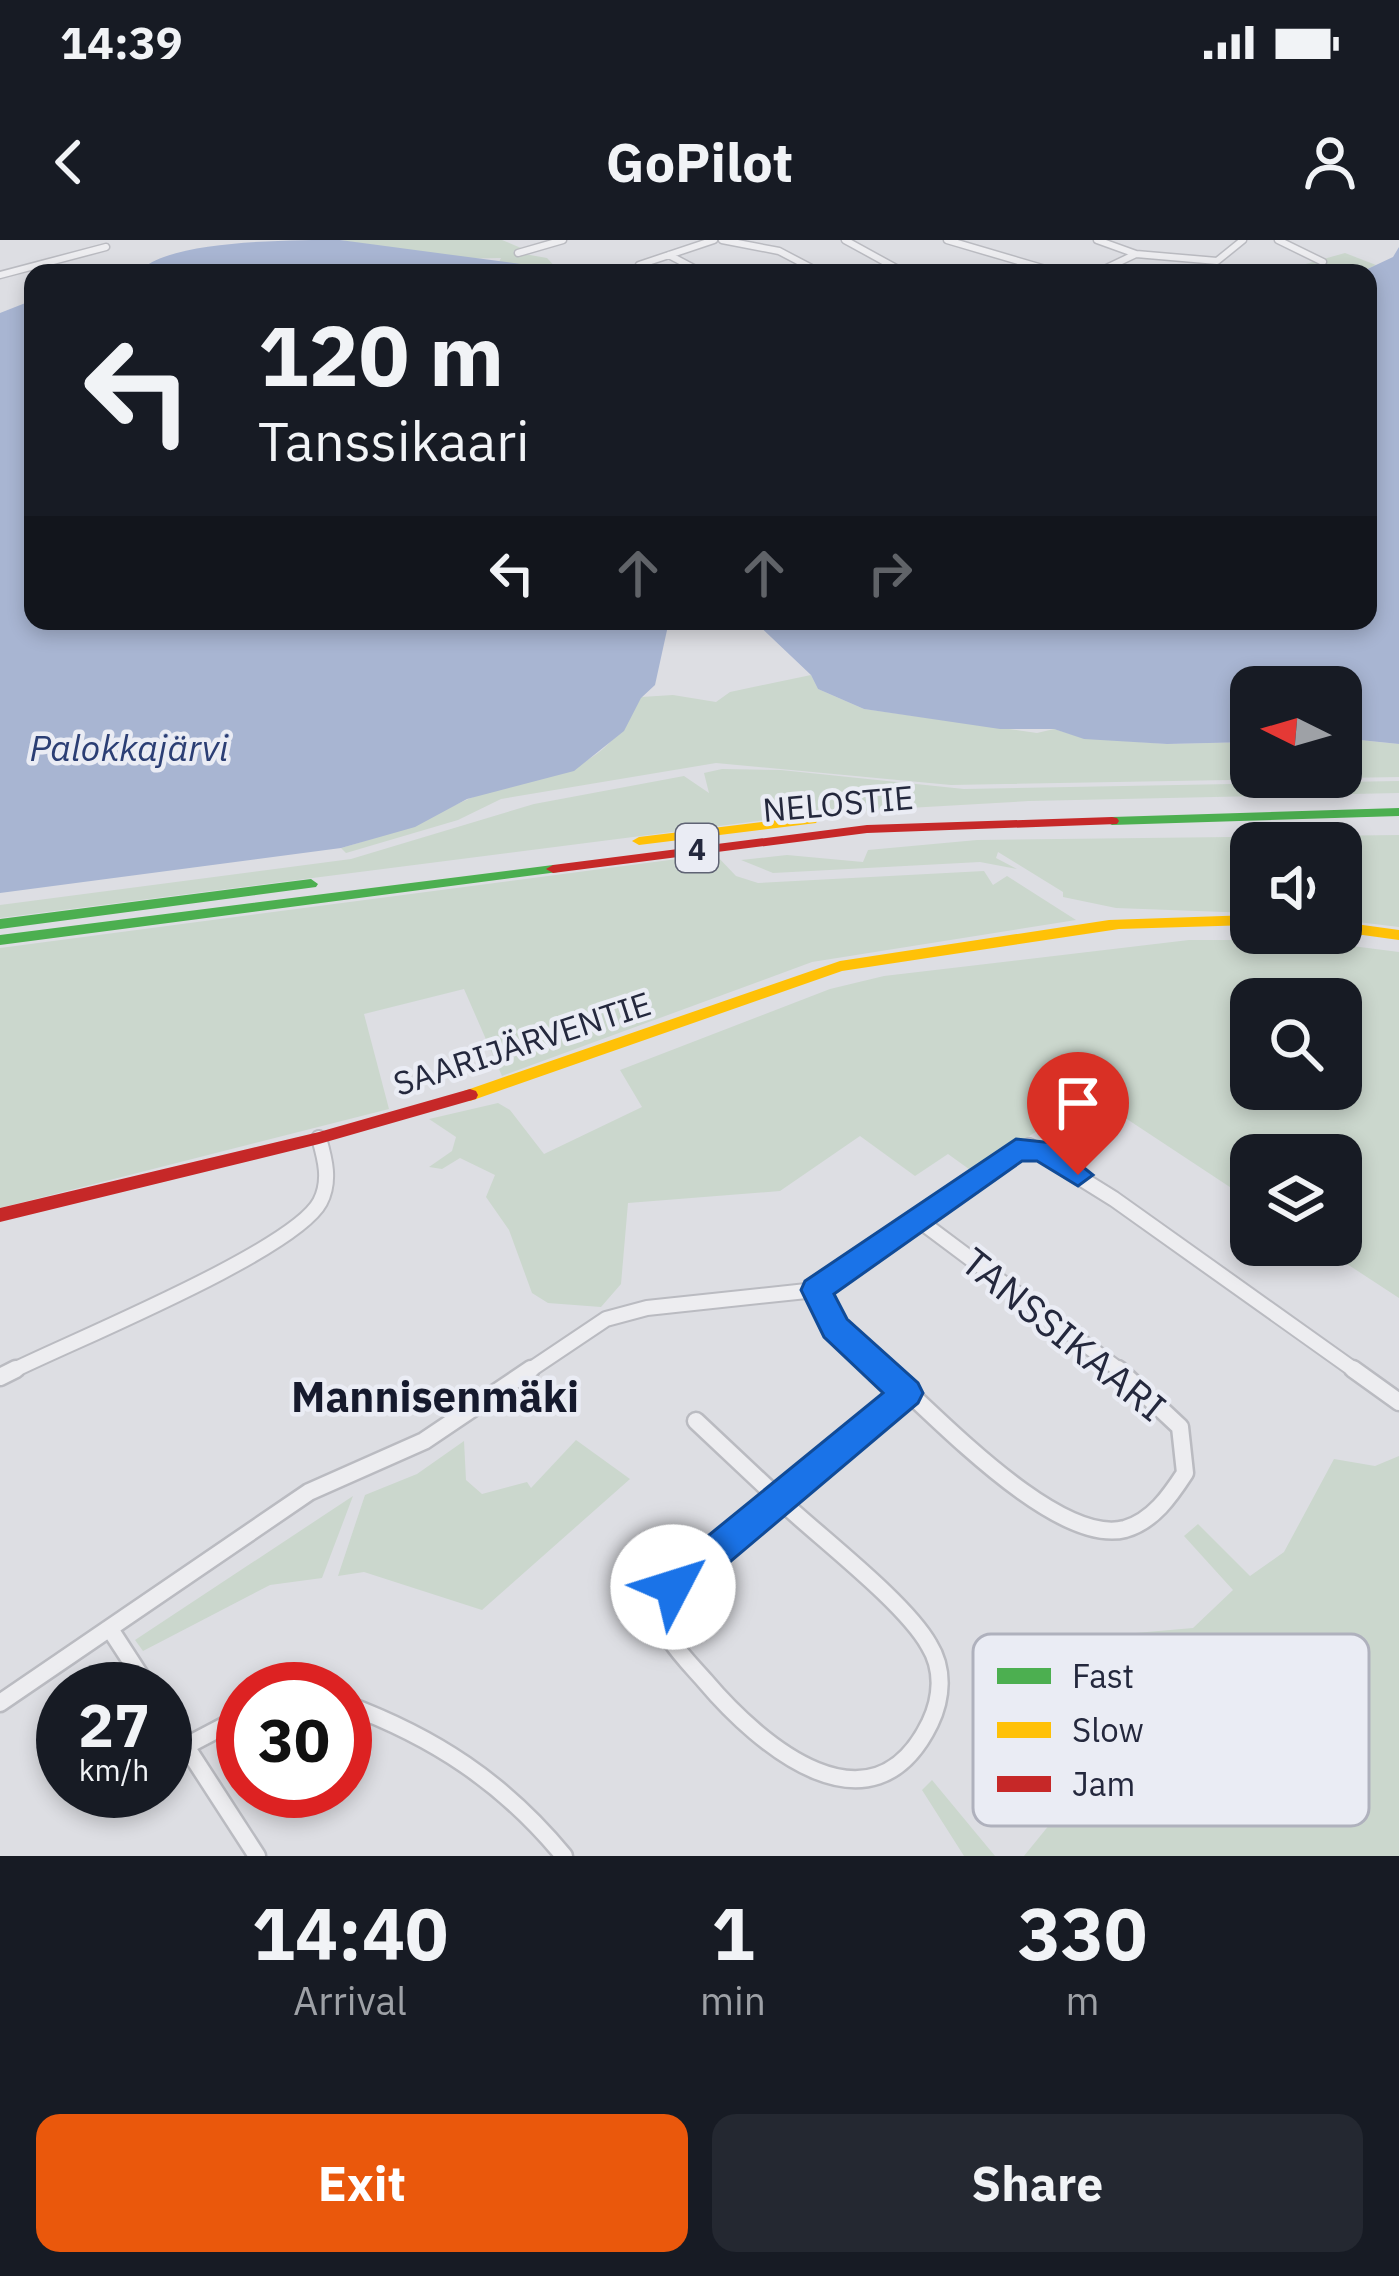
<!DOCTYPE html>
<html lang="en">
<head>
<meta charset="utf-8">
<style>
  :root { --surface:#171b24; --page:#242831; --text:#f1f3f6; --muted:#9ea1a6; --accent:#ea580c }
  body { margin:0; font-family:"IBM Plex Sans",sans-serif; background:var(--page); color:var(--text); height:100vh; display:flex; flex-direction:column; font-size:45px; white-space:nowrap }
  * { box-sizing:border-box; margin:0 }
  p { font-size:39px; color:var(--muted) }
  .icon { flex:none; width:66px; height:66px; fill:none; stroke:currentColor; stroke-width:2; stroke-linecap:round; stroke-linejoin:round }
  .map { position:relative; height:1616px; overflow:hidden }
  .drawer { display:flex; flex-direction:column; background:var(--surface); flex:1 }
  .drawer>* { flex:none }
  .banner { position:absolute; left:24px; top:24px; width:1353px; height:366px; border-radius:24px; box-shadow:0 6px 18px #0003; background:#171b24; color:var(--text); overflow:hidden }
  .needle { width:78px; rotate:275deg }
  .controls { position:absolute; left:1230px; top:426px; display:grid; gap:24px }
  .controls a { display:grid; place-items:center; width:132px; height:132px; border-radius:24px; background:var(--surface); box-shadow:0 6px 18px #0003; font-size:60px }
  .speed { position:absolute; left:36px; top:1422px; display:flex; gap:24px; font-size:60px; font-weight:700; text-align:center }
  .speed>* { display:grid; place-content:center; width:156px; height:156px; border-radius:50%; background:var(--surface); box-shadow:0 6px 18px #0003; line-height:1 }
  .speed small { font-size:30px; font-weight:400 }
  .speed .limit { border:18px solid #d22; background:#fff; color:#111 }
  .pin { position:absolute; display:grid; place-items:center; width:102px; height:102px; color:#fff; margin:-123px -51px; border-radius:50% 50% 50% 0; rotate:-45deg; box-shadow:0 0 12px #0007 }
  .pin .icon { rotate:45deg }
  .me { position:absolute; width:132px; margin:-66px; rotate:50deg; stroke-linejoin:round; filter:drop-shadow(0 0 9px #0008) }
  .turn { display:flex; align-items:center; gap:42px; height:252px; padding:0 36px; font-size:54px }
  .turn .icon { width:156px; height:156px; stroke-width:2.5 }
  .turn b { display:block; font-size:84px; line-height:102px }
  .lanes { display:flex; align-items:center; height:114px; padding:0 36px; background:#0003; justify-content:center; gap:60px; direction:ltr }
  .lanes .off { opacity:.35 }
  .eta { display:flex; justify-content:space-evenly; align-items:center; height:204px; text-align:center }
  .eta b { font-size:72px; font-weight:800; line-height:84px }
  .action { display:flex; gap:24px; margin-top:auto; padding:24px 36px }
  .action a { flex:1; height:138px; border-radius:24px; background:var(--accent); color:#fff; font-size:48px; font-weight:800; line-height:138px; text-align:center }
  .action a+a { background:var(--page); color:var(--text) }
  .status { display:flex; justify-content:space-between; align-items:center; height:84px; padding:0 60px; background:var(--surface); direction:ltr }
  .status svg { height:33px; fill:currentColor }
  header { display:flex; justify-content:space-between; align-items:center; height:156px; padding:0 36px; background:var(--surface); font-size:54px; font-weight:800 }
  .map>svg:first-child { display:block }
  .green { fill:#cbd7cd; fill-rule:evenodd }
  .water { fill:#a8b5d2 }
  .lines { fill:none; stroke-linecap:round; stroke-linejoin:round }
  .street-far2-casing { stroke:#babbc1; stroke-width:9 }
  .street-far1-casing { stroke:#babbc1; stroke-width:18 }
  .street-casing { stroke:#babbc1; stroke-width:21 }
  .street-far2 { stroke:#ededf0; stroke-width:6 }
  .street-far1 { stroke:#ededf0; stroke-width:14 }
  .street { stroke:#ededf0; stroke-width:16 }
  .fast { fill:#4caf50; fill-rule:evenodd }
  .slow { fill:#ffc107; fill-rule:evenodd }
  .jam { fill:#c62828; fill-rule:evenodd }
  .route { fill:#1a73e8; stroke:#114b97; stroke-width:3 }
  .labels { text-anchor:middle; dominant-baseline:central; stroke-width:9; stroke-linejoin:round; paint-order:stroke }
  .shield { fill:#eaecf4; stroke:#5f6374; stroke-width:3 }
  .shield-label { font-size:30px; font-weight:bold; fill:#24283d }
  .street-label { font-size:33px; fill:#24283d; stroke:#eaecf4 }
  .water-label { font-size:36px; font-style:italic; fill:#2b3e74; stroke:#eaecf4 }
  .near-street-label { font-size:39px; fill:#24283d; stroke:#eaecf4 }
  .near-neighbourhood-label { font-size:42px; font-weight:bold; fill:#161a2d; stroke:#eaecf4 }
  .key { fill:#eaecf4; stroke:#afb1bd; stroke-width:3 }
  .key-label { font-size:33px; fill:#24283d }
</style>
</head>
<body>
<div class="status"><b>14:39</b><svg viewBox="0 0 49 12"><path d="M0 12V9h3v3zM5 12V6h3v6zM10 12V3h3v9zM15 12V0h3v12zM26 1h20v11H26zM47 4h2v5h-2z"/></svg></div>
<header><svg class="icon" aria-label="back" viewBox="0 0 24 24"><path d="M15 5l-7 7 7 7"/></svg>GoPilot<svg class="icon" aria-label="person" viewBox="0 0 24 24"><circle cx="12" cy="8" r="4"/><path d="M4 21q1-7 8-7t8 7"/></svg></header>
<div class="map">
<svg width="1399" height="1616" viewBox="0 0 1399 1616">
  <rect width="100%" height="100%" fill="#dddee3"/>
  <path class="green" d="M340,0H502L521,8L513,12L547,18L561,33L499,22L501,18L452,19Z
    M1345,13L1376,25L1359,33H1216L1206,22L1226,31L1302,25Z
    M811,435L818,449L864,469L1037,493L1054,489L1084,498L1167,504L1251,502V537H1341V507L1359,500L1399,504V537L951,545L716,523L501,559L458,580L346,613L341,608C386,596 422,579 464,561C542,526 595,549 641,457L673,455L716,462L730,452Z
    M722,529L781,530L964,549L1399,541V553L1029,561L821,573L0,678V665L351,619L534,564L684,536L709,553L704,533Z
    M1399,595V687L1341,680V603H1251V673L1116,668L1063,657V652L998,612L996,618L1017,629L980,622L773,633L741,620L787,615L863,622L868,610L977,600Z
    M715,614L736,636L758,643L984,631L993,645L1007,636L1076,680L812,722L502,836L464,749L364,774L389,869L0,968V708Z
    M1189,700H1305L1399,712V1058L1318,1005H1341V915H1251V961L1092,856L973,932L948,914L915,936L860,896L780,951L628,963L621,1044L601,1067L548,1063L532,1053L509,990L486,957L495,935L460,918L442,929L429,927L452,911L456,897L429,879L498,863L510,870L544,914L642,867L620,830L830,749L884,736ZM1251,759H1341V849H1251Z
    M576,1200L630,1239L482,1370L364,1332L338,1336L365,1255L417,1234L464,1201L466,1240L482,1254L527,1242L531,1248Z
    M1399,1216V1616H1024L1050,1584L1078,1398L1193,1388L1233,1350L1184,1296L1198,1284L1250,1336L1284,1312L1334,1219L1375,1226Z
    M353,1256L322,1338L270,1345L143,1411L135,1400Z
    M932,1540L995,1616H964L922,1550Z"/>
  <path class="water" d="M340,0L543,27L562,33H153L143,28C177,0 290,0 340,0Z
    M1399,7V504L1360,500L1341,507V447H1251V502L1167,504L1084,499L1054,489H1000L864,469L818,449L811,435L754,381H1368V33H1359L1393,17Z
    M33,60V381H669L655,445L641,458L624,491L574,531L467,559L415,587L341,608L0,653V73Z"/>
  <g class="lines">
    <defs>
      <path id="street-far2" d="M722,0L779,11L821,33
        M845,0L905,33
        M947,0L1059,33
        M1278,0L1323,22
        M518,13L563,0
        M1136,14L1217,21L1243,0
        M669,15L703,33
        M639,25L714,0
        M1096,33L1136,14L1097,0
        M0,35L106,7"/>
      <path id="street-far1" d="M920,981L1122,1132
        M816,1050L835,1088L886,1132
        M10,1132C70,1102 294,1011 320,962C331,941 325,919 319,898
        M527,1132L606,1079L647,1068L816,1050L1029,906L1114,959L1357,1132"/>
      <path id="street" d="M883,1129C933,1172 1056,1307 1125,1289C1153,1281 1170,1256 1185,1233L1180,1187L1118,1129
        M1353,1129L1399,1162
        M0,1137L16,1129
        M696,1181L779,1259
        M779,1259C818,1296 905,1362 929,1405C944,1429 942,1458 930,1483C872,1602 759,1505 705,1441C684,1417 662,1398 659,1366L673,1347Z
        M779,1259L906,1153
        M110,1389L149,1449
        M0,1463L309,1252L424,1201L531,1129
        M345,1464C434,1497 503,1542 564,1616
        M165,1474L257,1616
        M186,1506L243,1476"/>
    </defs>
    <use href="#street-far2" class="street-far2-casing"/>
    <use href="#street-far1" class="street-far1-casing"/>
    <use href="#street" class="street-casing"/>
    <use href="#street-far2" class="street-far2"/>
    <use href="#street-far1" class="street-far1"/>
    <use href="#street" class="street"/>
    <path class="fast" d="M1399,568V576L1112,585L1105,581L1112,577Z
      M553,625L560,629L558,632L0,705V695Z
      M311,639L318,644L316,647L0,689V679Z"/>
    <path class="slow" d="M811,576L816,577L818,580L816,583L639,605L632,601L639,597Z
      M1251,675V685L1119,689L842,731L476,859L470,861L462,855L464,851L840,721L1109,680Z
      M1341,682L1399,690V700L1341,692Z"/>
    <path class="jam" d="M1112,577L1117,578L1119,581L1117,584L867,593L553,633L546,629L553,625L867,585Z
      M470,849L476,851L478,855L476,859L319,904L0,982V968L319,892Z"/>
  </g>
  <path class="route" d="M1016,899L1053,903L1093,935L1078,946L1037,921H1022L834,1054L847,1079L918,1143L923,1153L918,1163L686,1359L673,1364L660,1359L654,1347L660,1335L883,1153L824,1097L801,1050L805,1041Z"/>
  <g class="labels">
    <rect class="shield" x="676" y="584" width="42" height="48" rx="9"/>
    <g class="shield-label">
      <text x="697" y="608">4</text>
    </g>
    <g class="street-label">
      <text transform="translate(838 563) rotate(-5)">NELOSTIE</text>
      <text transform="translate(522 803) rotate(-18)">SAARIJÄRVENTIE</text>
    </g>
    <g class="water-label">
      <text x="129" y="507">Palokkajärvi</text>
    </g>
    <g class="near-street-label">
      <text transform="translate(1064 1094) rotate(39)">TANSSIKAARI</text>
    </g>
    <g class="near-neighbourhood-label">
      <text x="435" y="1156">Mannisenmäki</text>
    </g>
  </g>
  <rect x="973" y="1394" width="396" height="192" rx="18" class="key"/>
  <rect x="997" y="1428" width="54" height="16" fill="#4caf50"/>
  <rect x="997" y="1482" width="54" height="16" fill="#ffc107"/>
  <rect x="997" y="1536" width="54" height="16" fill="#c62828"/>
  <g class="key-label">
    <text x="1072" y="1448">Fast</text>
    <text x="1072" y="1502">Slow</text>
    <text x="1072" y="1556">Jam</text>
  </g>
</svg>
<div class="controls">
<a><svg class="needle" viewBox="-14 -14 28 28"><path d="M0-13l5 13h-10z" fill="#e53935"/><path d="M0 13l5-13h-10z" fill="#9ea1a6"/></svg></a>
<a><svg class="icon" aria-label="sound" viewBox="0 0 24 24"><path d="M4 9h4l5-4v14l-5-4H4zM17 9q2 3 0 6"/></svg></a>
<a><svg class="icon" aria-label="search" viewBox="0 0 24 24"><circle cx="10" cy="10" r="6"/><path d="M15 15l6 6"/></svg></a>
<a><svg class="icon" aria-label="layers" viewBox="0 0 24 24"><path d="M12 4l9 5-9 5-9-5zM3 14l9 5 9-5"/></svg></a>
</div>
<div class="speed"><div>27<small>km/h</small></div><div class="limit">30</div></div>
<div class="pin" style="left:1078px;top:935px;background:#d93025"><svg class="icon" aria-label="arrive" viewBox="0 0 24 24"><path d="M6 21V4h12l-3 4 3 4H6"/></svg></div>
<svg class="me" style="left:673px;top:1347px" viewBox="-20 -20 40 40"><circle r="19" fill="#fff"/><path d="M0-13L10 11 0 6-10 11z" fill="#1a73e8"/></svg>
<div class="banner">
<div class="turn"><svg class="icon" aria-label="left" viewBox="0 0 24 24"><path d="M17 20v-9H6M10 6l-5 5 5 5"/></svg><div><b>120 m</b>Tanssikaari</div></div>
<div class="lanes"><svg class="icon" aria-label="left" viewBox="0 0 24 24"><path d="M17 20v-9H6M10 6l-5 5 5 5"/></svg><svg class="icon off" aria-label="ahead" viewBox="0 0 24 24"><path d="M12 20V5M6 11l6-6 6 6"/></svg><svg class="icon off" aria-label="ahead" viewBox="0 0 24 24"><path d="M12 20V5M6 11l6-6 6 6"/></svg><svg class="icon off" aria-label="right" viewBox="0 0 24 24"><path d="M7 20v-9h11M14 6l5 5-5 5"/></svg></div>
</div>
</div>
<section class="drawer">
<div class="eta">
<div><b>14:40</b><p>Arrival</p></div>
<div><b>1</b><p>min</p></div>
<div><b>330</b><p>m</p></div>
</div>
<div class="action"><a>Exit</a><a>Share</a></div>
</section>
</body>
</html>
